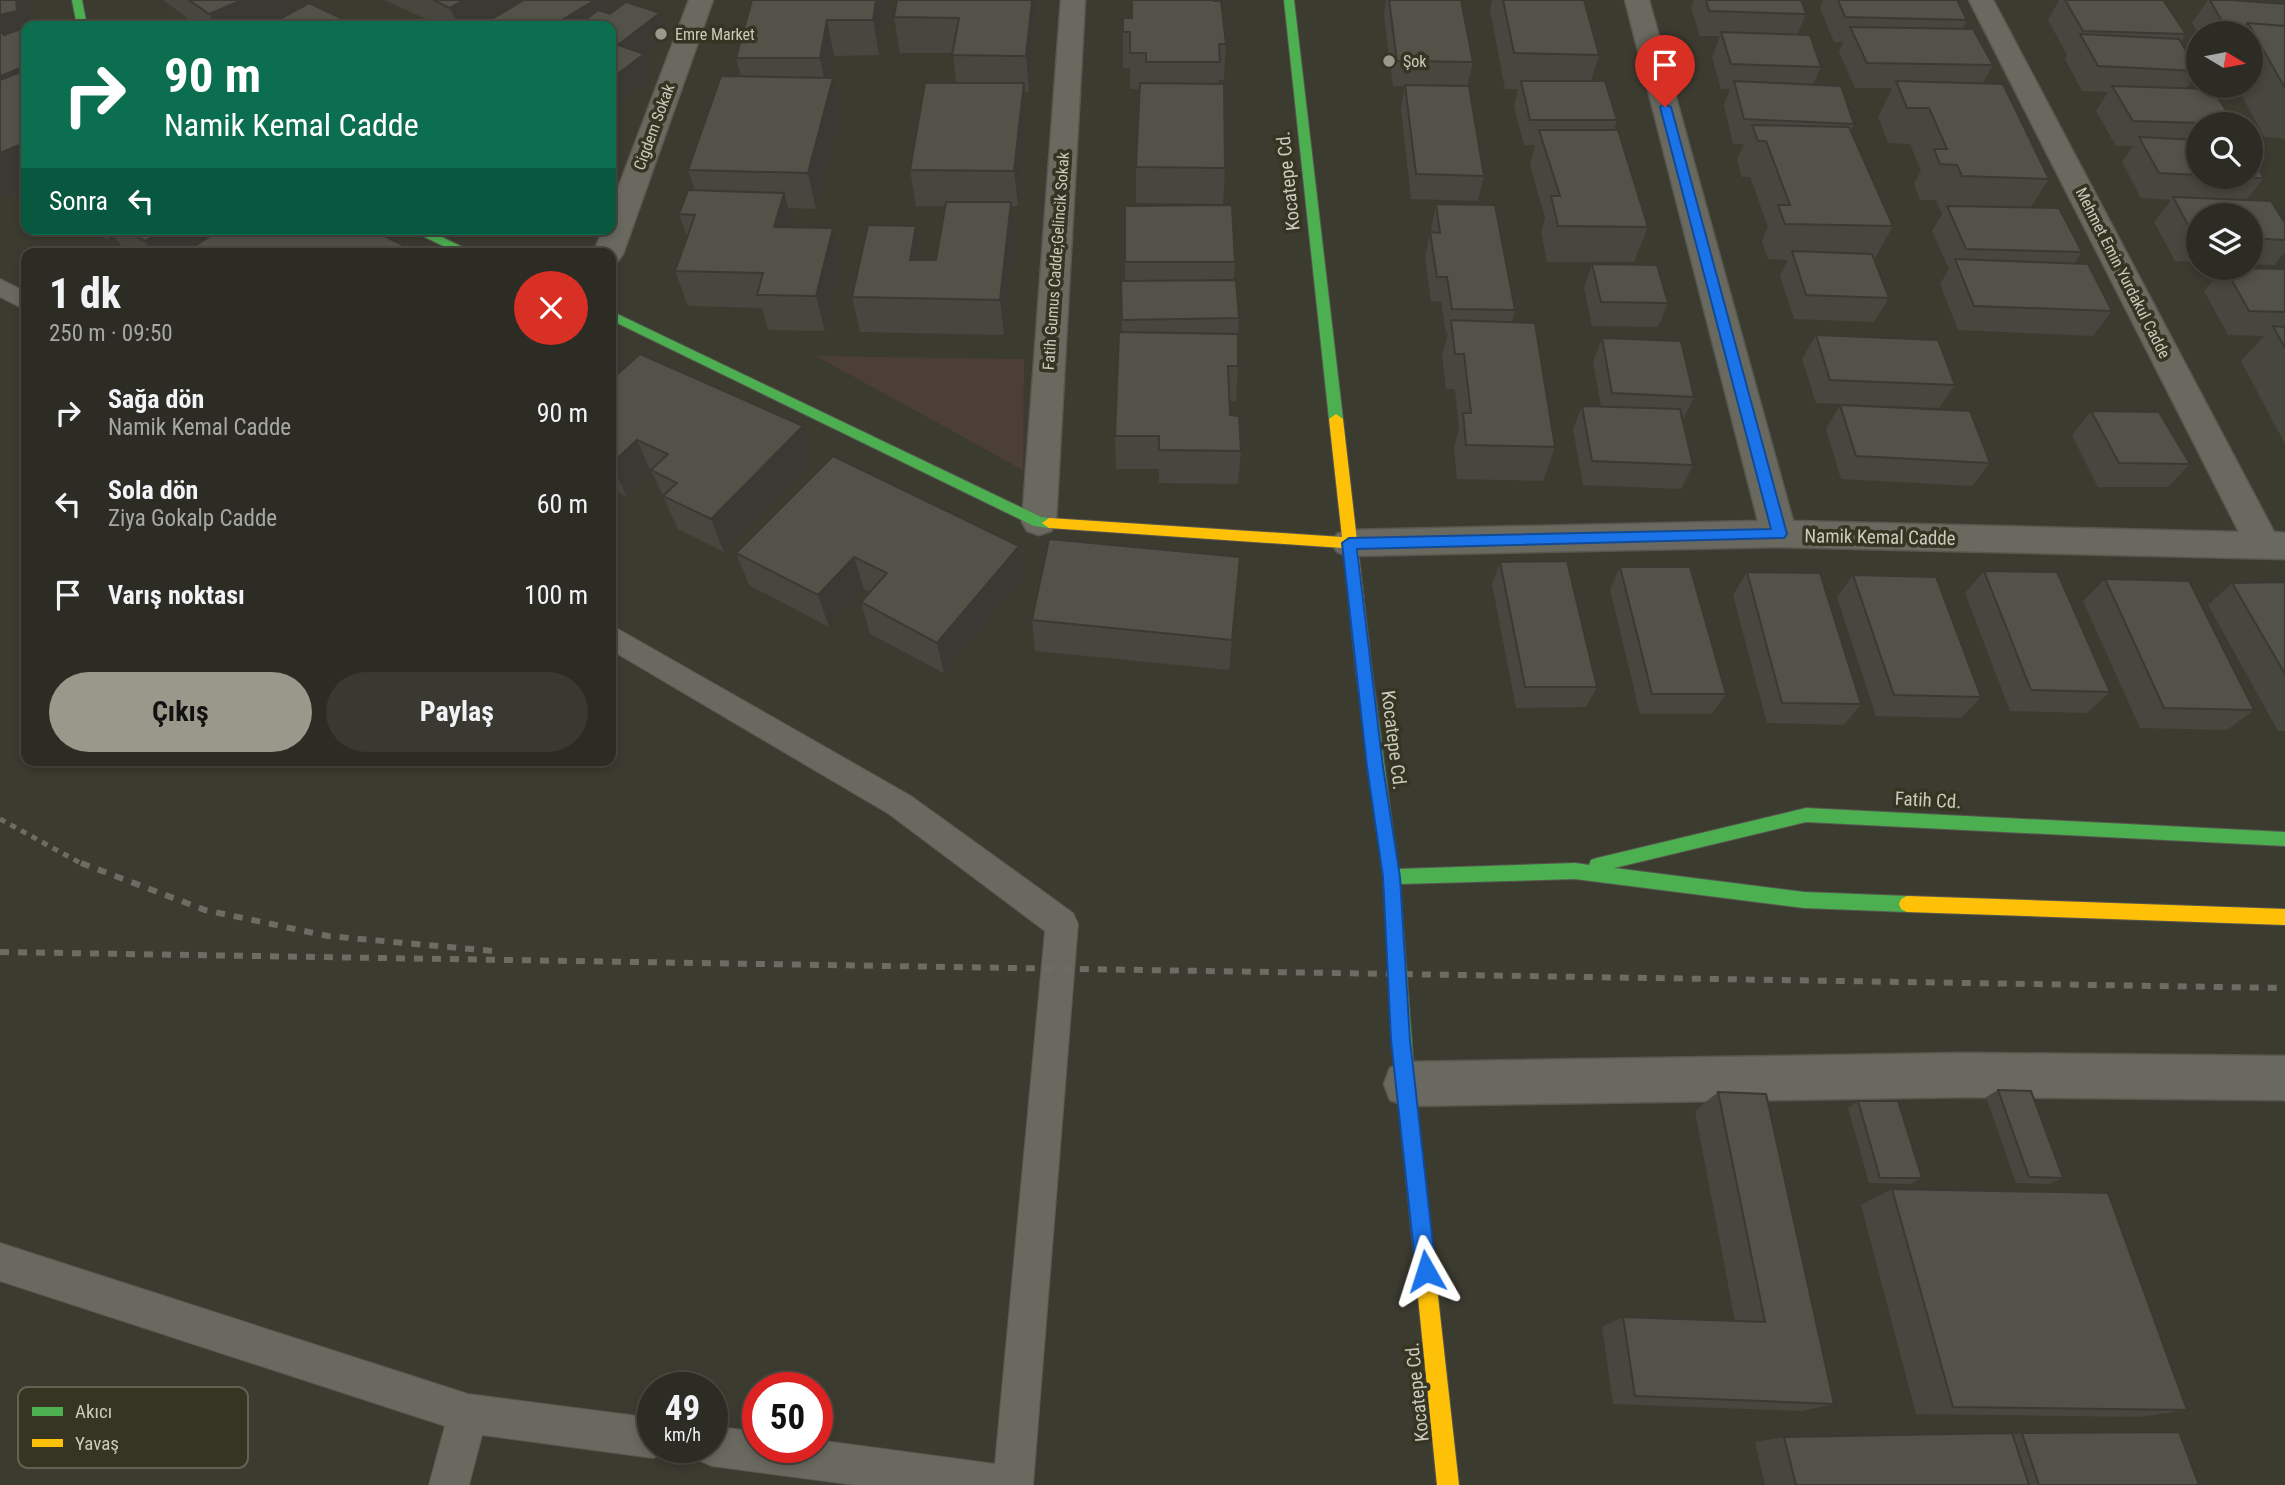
<!DOCTYPE html>
<html lang="tr">
<head>
<meta charset="utf-8">
<style>
  :root { --surface:#2d2c24; --page:#393831; --text:#f1f3f6; --muted:#a7a7a6; --line:#484841; --accent:#99988b }
  body { margin:0; font-family:"Roboto Condensed",sans-serif; background:var(--page); color:var(--text); height:100vh; display:flex; flex-direction:column; font-size:26px; white-space:nowrap }
  * { box-sizing:border-box; margin:0 }
  p { font-size:23px; color:var(--muted) }
  .icon { flex:none; width:38px; height:38px; fill:none; stroke:currentColor; stroke-width:2; stroke-linecap:round; stroke-linejoin:round }
  .map { position:relative; flex:1; overflow:hidden }
  .details { position:absolute; left:21px; top:248px; width:595px; height:518px; display:flex; flex-direction:column; background:var(--surface); border-radius:14px; box-shadow:0 4px 10px #0003,0 0 0 2px var(--line) }
  .details>* { flex:none }
  .banner { position:absolute; left:21px; top:21px; width:595px; height:214px; border-radius:14px; box-shadow:0 4px 10px #0003,0 0 0 2px var(--line); background:#0b6e4f; color:#fff; overflow:hidden }
  .needle { width:46px; rotate:100deg }
  .buttons { position:absolute; left:2186px; top:21px; display:grid; gap:14px }
  .buttons a { display:grid; place-items:center; width:77px; height:77px; border-radius:50%; background:var(--surface); box-shadow:0 4px 10px #0003,0 0 0 2px var(--line); font-size:35px }
  .speed { position:absolute; left:637px; top:1372px; display:flex; gap:14px; font-size:35px; font-weight:700; text-align:center }
  .speed>* { display:grid; place-content:center; width:91px; height:91px; border-radius:50%; background:var(--surface); box-shadow:0 4px 10px #0003,0 0 0 2px var(--line); line-height:1 }
  .speed small { font-size:18px; font-weight:400 }
  .speed .limit { border:10px solid #d22; background:#fff; color:#111 }
  .pin { position:absolute; display:grid; place-items:center; width:60px; height:60px; color:#fff; margin:-72px -30px; border-radius:50% 50% 50% 0; rotate:-45deg; box-shadow:0 0 7px #0007 }
  .pin .icon { rotate:45deg }
  .me { position:absolute; width:77px; margin:-38px; rotate:354deg; stroke-linejoin:round; filter:drop-shadow(0 0 5px #0008) }
  .turn { display:flex; align-items:center; gap:24px; height:147px; padding:0 28px; font-size:32px }
  .turn .icon { width:91px; height:91px; stroke-width:2.5 }
  .turn b { display:block; font-size:49px; line-height:60px }
  .then { display:flex; align-items:center; height:66px; padding:0 28px; background:#0003; gap:14px; font-size:26px }
  .round { display:grid; place-items:center; flex:none; width:74px; height:74px; border-radius:37px; background:var(--page) }
  .headline { display:flex; align-items:center; justify-content:space-between; height:119px; padding:0 28px }
  h1 { font-size:42px; font-weight:700; line-height:52px }
  .action { display:flex; gap:14px; margin-top:auto; padding:14px 28px }
  .action a { flex:1; height:80px; border-radius:42px; background:var(--accent); color:#111; font-size:28px; font-weight:700; line-height:80px; text-align:center }
  .action a+a { background:var(--page); color:var(--text) }
  ul { padding:0; list-style:none }
  li { display:flex; align-items:center; gap:21px; height:91px; padding:0 28px }
  li div { flex:1 }
  li b { display:block; font-size:26px }
  li em { font-style:normal }
  .map>svg:first-child { display:block }
  .green { fill:#4c3f38 }
  .lines { fill:none; stroke-linecap:round; stroke-linejoin:round }
  .lane-casing { stroke:#585750; stroke-width:2 }
  .street-casing { stroke:#585750; stroke-width:3 }
  .fast-casing { stroke:#585750; stroke-width:2 }
  .slow-casing { stroke:#585750; stroke-width:2 }
  .lane { fill:#6a6960; fill-rule:evenodd }
  .street { fill:#6a6960; fill-rule:evenodd }
  .fast { fill:#4caf50; fill-rule:evenodd }
  .slow { fill:#ffc107; fill-rule:evenodd }
  .rail-far1 { stroke:#6d6c64; stroke-width:5; stroke-dasharray:6 6; stroke-linecap:butt }
  .rail { stroke:#6d6c64; stroke-width:6; stroke-dasharray:9 9; stroke-linecap:butt }
  .wall { fill:#47473f }
  .shaded-wall { fill:#3a3933 }
  .building { fill:#535249; stroke:#3a3933; stroke-width:2 }
  .route { fill:#1a73e8; stroke:#114b97; stroke-width:2 }
  .poi-dot { fill:#99988b; stroke:#363523; stroke-width:2.5 }
  .labels { text-anchor:middle; dominant-baseline:central; stroke-width:7; stroke-linejoin:round; paint-order:stroke }
  .far-poi-label { font-size:16px; fill:#cbcabc; stroke:#363523; text-anchor:start }
  .far-street-label { font-size:16px; fill:#cbcabc; stroke:#363523 }
  .street-label { font-size:19px; fill:#cbcabc; stroke:#363523 }
  .key { fill:#363523; stroke:#636251; stroke-width:2 }
  .key-label { font-size:19px; fill:#cbcabc }
</style>
</head>
<body>
<div class="map">
<svg width="2285" height="1485" viewBox="0 0 2285 1485">
  <rect width="100%" height="100%" fill="#3c3b30"/>
  <path class="green" d="M816,356L1024,359L1023,470Z"/>
  <g class="lines">
    <defs>
      <path id="lane" d="M0,279L26,292V310L0,297Z
        M611,625L911,796L1073,913L1078,924L1033,1485H855L712,1466L698,1460L693,1447H712V1426L758,1432V1447H817V1440L995,1464L1045,931L889,814L611,650Z
        M0,1243L468,1394L653,1418V1447H669L667,1452L653,1458L482,1435L469,1485H429L445,1426L0,1281Z"/>
      <path id="street" d="M689,0H713L623,254L618,261L611,263V254H593L603,229H611V207Z
        M1061,0H1085L1056,522L1051,531L1039,535L1027,531L1022,522Z
        M1625,0H1649L1793,521L2239,532L1969,0H1993L2274,532L2285,533V559L1779,547L1349,556L1337,552L1332,543L1337,534L1349,530L1758,521Z
        M1967,1053L2285,1056V1100L1967,1097L1406,1106L1390,1100L1384,1084L1390,1068L1406,1062Z"/>
      <path id="fast" d="M72,0H82L87,26H77Z
        M1284,0H1294L1343,419L1336,424L1329,419Z
        M408,229H425L477,254H460Z
        M611,311L1041,517L1054,519L1056,523L1049,528L1034,526L611,320Z
        M1364,665L1369,667L1372,671L1398,869L1575,863L1589,865L1591,860L1597,858L1806,808L2285,832V846L1806,822L1614,868L1804,892L1907,896L1913,899L1915,904L1913,909L1907,912L1804,908L1575,879L1400,884L1416,1099L1414,1105L1407,1108L1400,1105L1398,1099L1383,877L1356,671L1359,667Z"/>
      <path id="slow" d="M1336,414L1343,419L1372,671L1369,675H1359L1356,671L1343,548L1049,528L1042,523L1049,518L1342,537L1329,419Z
        M1907,896L2285,909V925L1907,912L1901,909L1899,904L1901,899Z
        M1407,1090L1414,1093L1416,1099L1459,1485H1437L1398,1099L1400,1093Z"/>
    </defs>
    <use href="#lane" class="lane-casing"/>
    <use href="#street" class="street-casing"/>
    <use href="#fast" class="fast-casing"/>
    <use href="#slow" class="slow-casing"/>
    <use href="#lane" class="lane"/>
    <use href="#street" class="street"/>
    <use href="#fast" class="fast"/>
    <use href="#slow" class="slow"/>
    <path class="rail-far1" d="M0,819L84,865"/>
    <path class="rail" d="M81,863L205,910L328,936L493,951
      M0,952L2285,988"/>
  </g>
  <path class="wall" d="M163,0H289L295,11L358,26H198Z
    M384,0H612L616,10L668,38L645,56L652,79L611,26H429L424,18Z
    M752,0L886,13L879,55L834,56L830,78L841,114L816,209L788,208L793,227L841,264L825,331L768,330L762,308L688,306L675,271L687,237L679,214L695,190L688,170L741,77L736,58Z
    M1386,0H1461L1473,62L1467,86L1484,176L1478,201L1411,199L1401,109L1405,86H1393L1384,16Z
    M1492,0H1584L1599,55L1591,81L1617,120L1614,130L1648,227L1634,262H1547L1541,232L1545,218L1530,165L1535,145H1524L1514,106L1518,89H1505L1490,10Z
    M1694,0H1801L1806,14L1797,35L1821,67L1813,85L1854,124L1851,131L1893,226L1874,260L1889,298L1874,322L1794,319L1780,276L1788,260L1768,259L1762,241L1768,227L1750,177H1742L1737,160L1744,144H1733L1724,105L1730,89H1721L1712,57L1720,36H1700L1691,8Z
    M1823,0H1957L1967,20L1962,29L1993,65L1982,84L2049,179L2030,208L2082,252L2074,264L2112,311L2093,336L1958,330L1940,284L1949,269L1932,231L1943,212H1941L1936,200H1920L1914,184L1921,171L1910,144L1888,143L1878,117L1892,88H1855L1839,52L1843,42H1834L1820,8Z
    M2059,0H2163L2186,34L2181,42L2198,70V72L2186,88L2235,124H2198V177H2250L2264,178L2246,200L2285,223V252L2274,265L2250,264V215H2198V262L2175,261L2154,222L2171,200L2141,198L2122,162L2133,146H2116L2096,111L2108,92L2082,91L2065,59L2067,55L2048,20Z
    M2208,0H2230L2285,4V139L2264,137L2237,86H2250V33H2198V34L2192,23Z
    M1036,16L1029,92H1024L1027,119L1018,206H1011L1015,238L1004,335L860,332L852,297L916,226L922,260H936L945,206H916L910,170L956,83L953,53H900L894,17Z
    M1123,18L1226,44L1224,80H1219V84L1225,168L1223,204L1136,203V167L1139,89H1130V68H1123Z
    M1436,204L1515,310L1512,322L1555,447L1543,481L1457,479L1454,447L1459,429L1455,389H1446L1442,355L1448,333H1446L1441,302L1431,301L1425,257L1430,232H1431V229Z
    M1125,206L1235,262L1234,280L1239,318L1238,336V366L1236,401H1229L1230,415L1241,451L1238,484L1159,483V469H1116L1115,436L1122,332L1121,281H1125Z
    M89,229H370L419,254H130L126,251L115,238L110,241Z
    M1592,264L1668,303L1658,327L1592,326L1584,288Z
    M2224,268L2285,269V444L2241,361L2264,336L2228,335L2204,291Z
    M1816,335L1955,385L1939,408L1816,403L1802,359Z
    M1602,338L1694,397L1683,420L1693,465L1681,489L1583,485L1573,429L1582,406H1601L1593,362Z
    M611,380L813,460L724,552L678,529L653,474H652L627,497L611,489Z
    M1840,405L1990,463L1972,486L1841,479L1826,429Z
    M2091,411L2190,464L2168,487H2098L2072,435Z
    M1019,546L1023,578L944,673L870,634L861,602L870,592L864,589L829,627L749,585L736,553Z
    M1240,557L1229,670L1035,651L1032,620Z
    M1500,562L1597,687L1586,707L1516,708L1492,584Z
    M1620,567L1726,694L1712,714H1640L1610,589Z
    M1984,571L2110,692L2087,713L2010,711L1965,593Z
    M1747,572L1861,704L1844,725L1767,723L1733,595Z
    M1853,575L1981,697L1961,718L1876,716L1837,597Z
    M2105,579L2254,710L2227,730L2140,728L2083,601Z
    M2285,582V731H2278L2208,605L2232,583Z
    M1998,1090L2063,1178L2049,1184L2016,1183L1986,1097Z
    M1718,1092L1834,1404L1802,1411L1613,1404L1602,1327L1623,1317L1735,1321L1695,1111Z
    M1858,1101L1922,1178L1910,1184L1869,1183L1848,1108Z
    M1892,1189L2187,1410L2140,1417L1916,1414L1861,1205Z
    M2022,1433L2199,1485H1765L1755,1442L1784,1437L2012,1435Z"/>
  <path class="shaded-wall" d="M16,0H32L34,26H26V38L0,44V15Z
    M242,0H289L299,19L283,26H216L209,14Z
    M463,0H537L494,26H458L450,8Z
    M595,0H612L618,16L588,22L584,21L586,26H552Z
    M876,0H884L886,13L879,55L873,20Z
    M1032,0H1035L1036,16L1029,92L1026,56Z
    M660,13L668,38L645,56L652,79L611,111V79L618,45Z
    M827,20L834,56L827,93L820,58Z
    M26,66V98L0,108V76Z
    M833,78L841,114L816,209L808,173Z
    M1024,83L1027,119L1018,206L1014,171Z
    M26,142V190L2,200L0,198V153Z
    M784,193L794,228L774,227Z
    M1011,202L1015,238L1004,335L1000,300Z
    M916,226L922,261L910,260Z
    M833,228L841,264L825,331L816,296Z
    M101,229H109L115,238L110,241Z
    M164,229H245L207,254H154L145,241Z
    M611,337L624,367L611,379Z
    M803,426L813,460L724,552L711,519Z
    M637,440L652,474L627,497L611,464Z
    M1019,546L1023,578L944,673L937,643Z
    M854,557L864,589L829,627L818,595Z"/>
  <path class="building" d="M0,0H16L17,11L0,15Z
    M189,0H242L209,14Z
    M433,0H463L450,8Z
    M524,0H595L552,26H480Z
    M752,0H876L873,20H827L820,58H736Z
    M897,0H1032L1026,56L952,55L959,18L894,17Z
    M1132,0H1214V1H1221L1226,44H1219L1220,62H1146V53H1130V32H1123V18H1132Z
    M1389,0H1461L1473,62L1397,61Z
    M1503,0H1584L1599,55L1514,53Z
    M1706,0H1801L1806,14L1709,11Z
    M1838,0H1957L1967,20L1845,17Z
    M2065,0H2163L2186,34L2083,31Z
    M2210,0H2230L2285,4V26L2248,23L2245,27L2224,25Z
    M626,2L660,13L618,45L644,54L611,79V26H582L588,22L584,21L598,10L610,14Z
    M309,3L358,26H267Z
    M2248,23L2285,26V88Z
    M1850,27L1973,29L1993,65L1867,63Z
    M21,29L26,35V66L0,76V30L4,35Z
    M1721,32L1810,35L1821,67L1731,64Z
    M2080,34L2179,39L2198,71L2098,66Z
    M26,70V142L0,153V80Z
    M721,76L833,78L808,173L688,170Z
    M1521,81H1605L1617,120H1530Z
    M1734,81L1841,86L1854,124L1744,119Z
    M1896,81L2003,84L2049,179L1962,176L1957,165L1940,164L1934,149H1947L1929,108H1907Z
    M925,83H1024L1014,171L910,170Z
    M1140,83L1224,84L1225,168L1136,167Z
    M1405,85L1469,86L1484,176L1416,174Z
    M2112,86L2212,89L2235,124L2133,121Z
    M1752,125L1849,127L1893,226L1785,224L1778,205H1790L1766,141H1758Z
    M1539,130H1618L1648,227L1558,226L1551,196H1560Z
    M2139,137L2198,140V175L2159,173Z
    M2250,157L2264,178L2232,177H2250Z
    M688,190L784,193L774,227L833,228L816,296L757,295L763,273L675,271L695,215L679,214Z
    M2173,197L2271,201L2285,223V240L2250,238V215H2198V236H2194Z
    M946,202H1011L1000,300L852,297L868,225L916,226L910,260H936Z
    M1436,204L1495,205L1515,310L1452,309L1447,277H1437L1430,232L1440,233Z
    M1232,205L1235,262H1125V206Z
    M1947,206L2059,208L2082,252L1966,249Z
    M123,229H164L145,241Z
    M221,229H370L419,253L183,254Z
    M1792,251L1872,254L1889,298L1806,295Z
    M1955,259L2088,264L2112,311L1974,306Z
    M1592,264L1657,265L1668,303L1601,302Z
    M2225,268L2285,269V312L2249,311Z
    M1236,280L1239,318L1122,320L1121,281Z
    M1451,320L1535,323L1555,447L1466,445L1463,413H1471L1464,354H1455Z
    M2273,326L2285,327V348Z
    M1119,332L1238,334V366H1228L1230,415L1239,416L1241,451L1159,450V436H1115Z
    M1816,335L1938,340L1955,385L1830,380Z
    M1602,338L1681,341L1694,397L1612,393Z
    M640,354L803,426L711,519L663,496L677,483L651,470L668,454L637,440L611,464V380Z
    M1840,405L1970,411L1990,463L1856,456Z
    M1582,406L1680,409L1693,465L1592,461Z
    M2091,411L2159,412L2190,464L2119,463Z
    M833,456L1019,546L937,643L861,602L887,573L854,557L818,595L736,553Z
    M1049,539L1240,557L1232,640L1032,620Z
    M1567,561L1597,687H1525L1500,562Z
    M1620,567H1690L1726,694H1652Z
    M1984,571L2057,572L2110,692L2031,690Z
    M1747,572L1820,573L1861,704L1782,703Z
    M1853,575L1936,577L1981,697L1894,695Z
    M2105,579L2189,581L2254,710L2164,708Z
    M2285,582V674L2232,583Z
    M1998,1090L2031,1091L2063,1178L2029,1177Z
    M1718,1092L1766,1094L1834,1404L1635,1396L1623,1317L1765,1322Z
    M1858,1101H1898L1922,1178H1880Z
    M1892,1189L2108,1193L2187,1410L1953,1407Z
    M2179,1432L2199,1485H2039L2022,1433Z
    M2012,1433L2029,1485H1796L1784,1437Z"/>
  <path class="route" d="M1665,104L1671,107L1787,534L1784,538L1357,549L1383,767L1400,877L1410,1040L1436,1271L1433,1278L1426,1281L1419,1278L1416,1271L1391,1040L1383,877L1367,767L1342,543L1349,538L1771,529L1660,107Z"/>
  <g class="poi-dot">
    <circle cx="661" cy="34" r="7"/>
    <circle cx="1389" cy="61" r="7"/>
  </g>
  <g class="labels">
    <g class="far-poi-label">
      <text x="675" y="34">Emre Market</text>
      <text x="1403" y="61">Şok</text>
    </g>
    <g class="far-street-label">
      <text transform="translate(654 127) rotate(-70)">Cigdem Sokak</text>
      <text transform="translate(1056 261) rotate(-86)">Fatih Gumus Cadde;Gelincik Sokak</text>
      <text transform="translate(2123 273) rotate(63)">Mehmet Emin Yurdakul Cadde</text>
    </g>
    <g class="street-label">
      <text transform="translate(1288 181) rotate(-96)">Kocatepe Cd.</text>
      <text transform="translate(1880 537) rotate(1)">Namik Kemal Cadde</text>
      <text transform="translate(1394 740) rotate(83)">Kocatepe Cd.</text>
      <text transform="translate(1928 800) rotate(3)">Fatih Cd.</text>
      <text transform="translate(1417 1392) rotate(-96)">Kocatepe Cd.</text>
    </g>
  </g>
  <rect x="18" y="1387" width="230" height="81" rx="10" class="key"/>
  <rect x="32" y="1407" width="31" height="9" fill="#4caf50"/>
  <rect x="32" y="1439" width="31" height="8" fill="#ffc107"/>
  <g class="key-label">
    <text x="75" y="1418">Akıcı</text>
    <text x="75" y="1450">Yavaş</text>
  </g>
</svg>
<div class="buttons">
<a><svg class="needle" viewBox="-14 -14 28 28"><path d="M0-13l5 13h-10z" fill="#e53935"/><path d="M0 13l5-13h-10z" fill="#a7a7a6"/></svg></a>
<a><svg class="icon" aria-label="search" viewBox="0 0 24 24"><circle cx="10" cy="10" r="6"/><path d="M15 15l6 6"/></svg></a>
<a><svg class="icon" aria-label="layers" viewBox="0 0 24 24"><path d="M12 4l9 5-9 5-9-5zM3 14l9 5 9-5"/></svg></a>
</div>
<div class="speed"><div>49<small>km/h</small></div><div class="limit">50</div></div>
<div class="pin" style="left:1665px;top:107px;background:#d93025"><svg class="icon" aria-label="arrive" viewBox="0 0 24 24"><path d="M6 21V4h12l-3 4 3 4H6"/></svg></div>
<svg class="me" style="left:1426px;top:1271px" viewBox="-20 -20 40 40"><path d="M0-17L14 15 0 8-14 15z" fill="#1a73e8" stroke="#fff" stroke-width="4"/></svg>
<div class="banner">
<div class="turn"><svg class="icon" aria-label="right" viewBox="0 0 24 24"><path d="M7 20v-9h11M14 6l5 5-5 5"/></svg><div><b>90 m</b>Namik Kemal Cadde</div></div>
<div class="then">Sonra<svg class="icon" aria-label="left" viewBox="0 0 24 24"><path d="M17 20v-9H6M10 6l-5 5 5 5"/></svg></div>
</div>
<section class="details">
<div class="headline"><div><h1>1 dk</h1><p>250 m · 09:50</p></div><a class="round" style="background:#d93025;color:#fff"><svg class="icon" aria-label="close" viewBox="0 0 24 24"><path d="M6 6l12 12M18 6L6 18"/></svg></a></div>
<ul>
<li><svg class="icon" aria-label="right" viewBox="0 0 24 24"><path d="M7 20v-9h11M14 6l5 5-5 5"/></svg><div><b>Sağa dön</b><p>Namik Kemal Cadde</p></div><em>90 m</em></li>
<li><svg class="icon" aria-label="left" viewBox="0 0 24 24"><path d="M17 20v-9H6M10 6l-5 5 5 5"/></svg><div><b>Sola dön</b><p>Ziya Gokalp Cadde</p></div><em>60 m</em></li>
<li><svg class="icon" aria-label="arrive" viewBox="0 0 24 24"><path d="M6 21V4h12l-3 4 3 4H6"/></svg><div><b>Varış noktası</b></div><em>100 m</em></li>
</ul>
<div class="action"><a>Çıkış</a><a>Paylaş</a></div>
</section>
</div>
</body>
</html>
